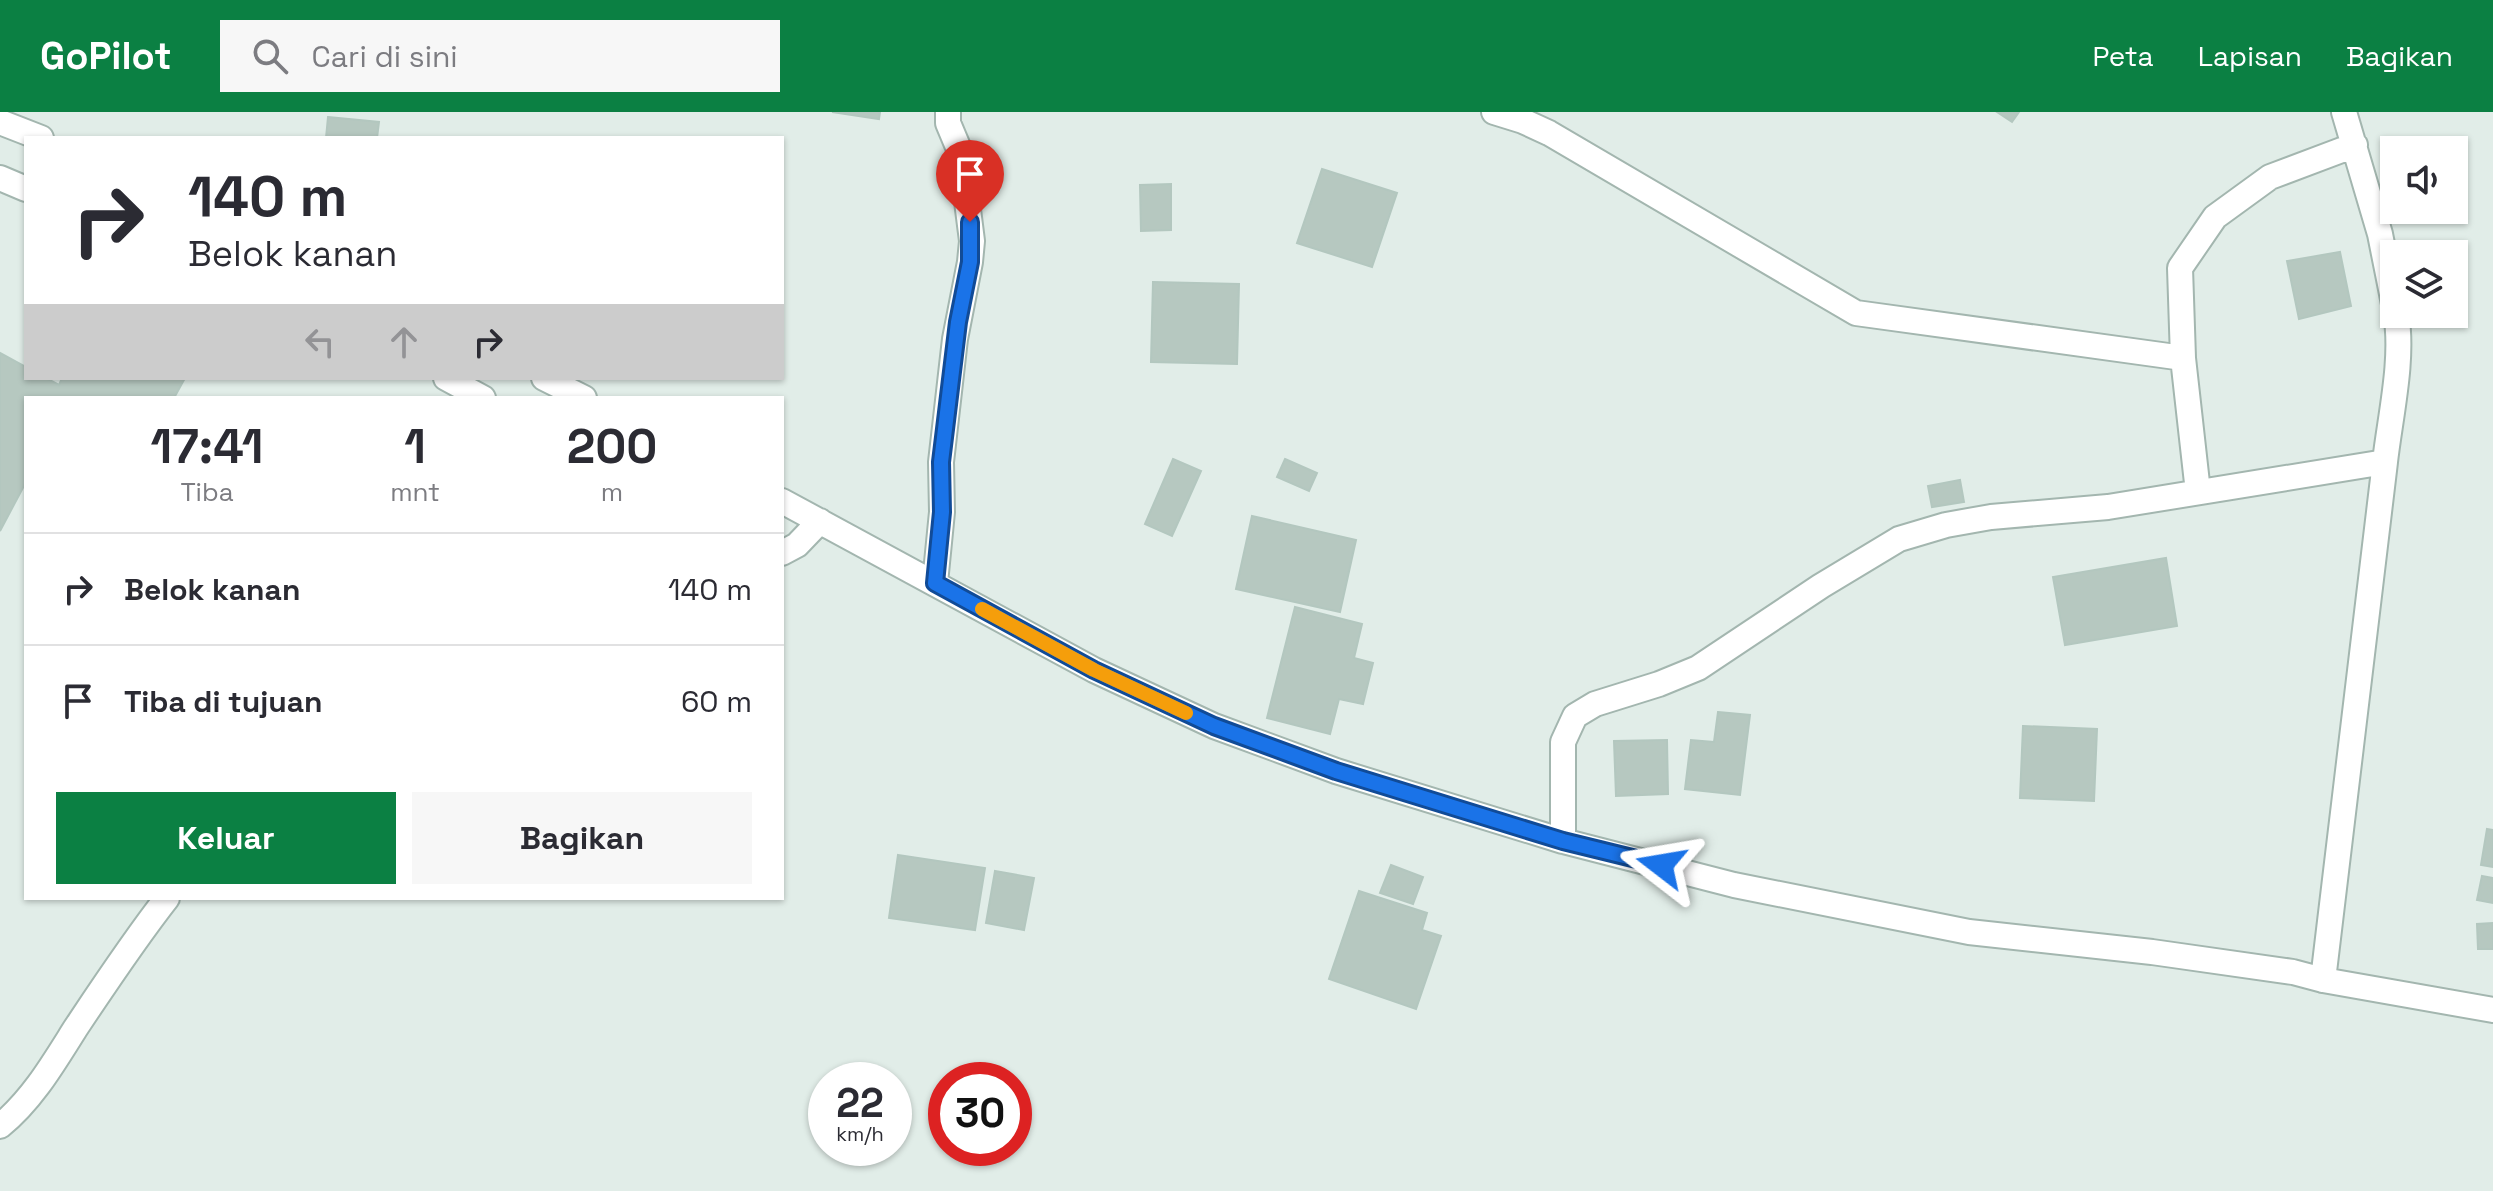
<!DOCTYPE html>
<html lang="id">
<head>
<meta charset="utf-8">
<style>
  :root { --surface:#fff; --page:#f7f7f7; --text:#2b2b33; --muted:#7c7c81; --line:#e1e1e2; --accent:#0b8043 }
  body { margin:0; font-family:"Space Grotesk",sans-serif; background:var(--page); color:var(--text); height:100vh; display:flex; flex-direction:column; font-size:30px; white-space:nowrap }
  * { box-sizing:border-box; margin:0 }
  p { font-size:26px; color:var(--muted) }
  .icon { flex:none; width:44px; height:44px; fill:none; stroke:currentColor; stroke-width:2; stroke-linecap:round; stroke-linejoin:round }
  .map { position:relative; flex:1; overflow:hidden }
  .details { position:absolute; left:24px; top:284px; width:760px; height:504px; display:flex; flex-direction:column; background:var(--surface); border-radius:0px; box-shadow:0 2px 6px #0004 }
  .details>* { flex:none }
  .top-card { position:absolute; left:24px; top:24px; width:760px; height:244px; border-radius:0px; box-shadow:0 2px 6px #0004; background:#fff; color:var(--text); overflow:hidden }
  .fabs { position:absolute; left:2380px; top:24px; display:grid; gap:16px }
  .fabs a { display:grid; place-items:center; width:88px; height:88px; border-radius:0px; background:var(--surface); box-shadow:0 2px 6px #0004; font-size:40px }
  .speed { position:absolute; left:808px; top:950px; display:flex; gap:16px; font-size:40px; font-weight:700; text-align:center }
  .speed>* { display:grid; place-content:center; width:104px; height:104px; border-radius:50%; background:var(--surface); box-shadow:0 2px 6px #0004; line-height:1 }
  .speed small { font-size:20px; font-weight:400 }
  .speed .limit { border:12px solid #d22; background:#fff; color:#111 }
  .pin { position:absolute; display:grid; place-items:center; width:68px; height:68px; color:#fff; margin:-82px -34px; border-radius:50% 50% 50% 0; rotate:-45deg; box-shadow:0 0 8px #0007 }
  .pin .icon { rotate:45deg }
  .me { position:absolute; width:88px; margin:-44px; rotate:284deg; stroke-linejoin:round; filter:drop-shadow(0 0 6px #0008) }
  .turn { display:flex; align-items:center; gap:28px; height:168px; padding:0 32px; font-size:36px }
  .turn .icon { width:104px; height:104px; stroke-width:2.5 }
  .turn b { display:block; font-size:56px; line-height:68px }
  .lanes { display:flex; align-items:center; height:76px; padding:0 32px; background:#0003; justify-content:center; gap:40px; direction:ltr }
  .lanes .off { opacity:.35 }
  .eta { display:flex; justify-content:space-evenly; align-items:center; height:136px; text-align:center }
  .eta b { font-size:48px; font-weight:600; line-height:56px }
  .button { display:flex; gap:16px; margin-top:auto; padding:16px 32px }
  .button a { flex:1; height:92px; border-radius:0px; background:var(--accent); color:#fff; font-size:32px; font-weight:600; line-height:92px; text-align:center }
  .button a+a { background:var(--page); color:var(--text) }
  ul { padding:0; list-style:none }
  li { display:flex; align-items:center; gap:24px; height:112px; padding:0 32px; border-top:2px solid var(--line) }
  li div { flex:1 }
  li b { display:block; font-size:30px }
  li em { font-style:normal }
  header { display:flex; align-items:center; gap:48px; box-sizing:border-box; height:112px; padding:0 40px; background:var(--accent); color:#fff }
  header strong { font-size:38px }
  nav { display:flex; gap:44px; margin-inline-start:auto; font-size:28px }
  .search { width:560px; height:72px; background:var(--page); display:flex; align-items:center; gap:20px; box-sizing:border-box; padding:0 28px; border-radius:0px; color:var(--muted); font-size:30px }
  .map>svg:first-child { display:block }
  .building { fill:#b6c8c0; stroke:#b3c7bf; stroke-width:2 }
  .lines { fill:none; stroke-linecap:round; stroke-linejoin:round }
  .minor-casing { stroke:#a3b6af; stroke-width:28 }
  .minor { stroke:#fff; stroke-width:24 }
  .route-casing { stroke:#114b97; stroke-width:20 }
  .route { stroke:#1a73e8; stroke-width:14 }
  .slow { stroke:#f59e0b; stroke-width:14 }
</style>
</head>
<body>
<header>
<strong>GoPilot</strong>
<div class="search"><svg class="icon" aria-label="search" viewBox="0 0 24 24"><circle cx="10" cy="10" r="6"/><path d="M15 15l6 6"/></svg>Cari di sini</div>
<nav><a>Peta</a><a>Lapisan</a><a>Bagikan</a></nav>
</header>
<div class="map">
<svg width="2493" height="1079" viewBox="0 0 2493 1079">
  <rect width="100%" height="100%" fill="#e1ede8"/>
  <path class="building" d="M832,0H880L879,7Z
    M1997,0H2019L2012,10Z
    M328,5L379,10L377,26H326Z
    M1322,57L1397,81L1372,155L1297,131Z
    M1171,72V118L1141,119L1140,73Z
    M2340,140L2351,194L2299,207L2287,149Z
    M1153,170L1239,172L1237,252L1151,250Z
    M0,241L26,255V266H46L59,273L62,266H185L174,286H26V370L0,419Z
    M1173,347L1201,359L1172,424L1145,412Z
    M1285,347L1317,361L1309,379L1277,365Z
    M1960,368L1964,390L1932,395L1928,374Z
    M1252,404L1356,428L1340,500L1236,477Z
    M2166,446L2177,514L2065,533L2053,465Z
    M1295,495L1362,512L1354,546L1373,551L1363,592L1339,587L1330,622L1267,606Z
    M1718,600L1750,603L1740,683L1685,677L1691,628L1714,630Z
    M2023,614L2097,617L2094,689L2020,686Z
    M1667,628L1668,682L1616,684L1614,629Z
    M2487,717L2493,718V755L2481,753Z
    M898,743L985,756L975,818L889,806Z
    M1391,753L1423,765L1413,792L1380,781Z
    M995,759L1034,766L1024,818L986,811Z
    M2482,764L2493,766V791L2477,788Z
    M1359,779L1427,801L1422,818L1441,824L1416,897L1329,867Z
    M2493,811V837H2478L2477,812Z"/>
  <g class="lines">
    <defs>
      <path id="minor" d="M1494,0L1523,9L1549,21L1856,201L2183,246
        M2344,0L2380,122L2394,192
        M0,10L41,26
        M0,66L26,77
        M446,266L483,286
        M544,266L584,286
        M2198,380L2183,246L2180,156L2215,105L2270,65L2355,33
        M782,389L1094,558L1214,614L1336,659L1563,729L1734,773L1969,820L2152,840L2293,860L2323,868L2493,898
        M782,441L797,433L820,409
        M935,471L942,400L941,350L955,227L970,150L972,129L961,42L948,11V0
        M1563,729V630L1575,604L1595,592L1659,572L1698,556L1821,474L1899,427L1946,413L1991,405L2108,395L2385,350C2390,305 2404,247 2396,202
        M2323,868L2385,350
        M0,1014C32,988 53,952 75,917C105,872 134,828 167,786"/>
    </defs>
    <use href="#minor" class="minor-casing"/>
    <use href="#minor" class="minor"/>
  </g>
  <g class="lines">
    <defs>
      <path id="route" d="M970,110V150L958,210L941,350L942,400L935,471L1094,558L1214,614L1336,659L1563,729L1661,753"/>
    </defs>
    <use href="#route" class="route-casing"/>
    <use href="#route" class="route"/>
    <path class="slow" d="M982,497L1094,558L1186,601"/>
  </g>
</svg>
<div class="fabs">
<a><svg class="icon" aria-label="sound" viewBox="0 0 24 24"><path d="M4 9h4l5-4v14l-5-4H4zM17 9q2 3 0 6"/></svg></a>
<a><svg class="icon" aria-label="layers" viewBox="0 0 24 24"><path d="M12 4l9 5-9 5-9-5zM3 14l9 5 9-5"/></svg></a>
</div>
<div class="speed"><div>22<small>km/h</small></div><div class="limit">30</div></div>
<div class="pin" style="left:970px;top:110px;background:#d93025"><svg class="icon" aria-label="arrive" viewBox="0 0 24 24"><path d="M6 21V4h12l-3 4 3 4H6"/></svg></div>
<svg class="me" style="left:1661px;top:753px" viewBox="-20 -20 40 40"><path d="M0-17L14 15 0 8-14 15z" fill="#1a73e8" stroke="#fff" stroke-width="4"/></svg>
<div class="top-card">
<div class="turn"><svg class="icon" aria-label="right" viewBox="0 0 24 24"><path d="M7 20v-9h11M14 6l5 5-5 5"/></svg><div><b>140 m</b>Belok kanan</div></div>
<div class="lanes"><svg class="icon off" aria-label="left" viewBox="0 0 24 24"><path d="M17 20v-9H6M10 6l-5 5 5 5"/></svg><svg class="icon off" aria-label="ahead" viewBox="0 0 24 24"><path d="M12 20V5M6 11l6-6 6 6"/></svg><svg class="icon" aria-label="right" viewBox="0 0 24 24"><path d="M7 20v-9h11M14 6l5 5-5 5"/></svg></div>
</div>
<section class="details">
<div class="eta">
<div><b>17:41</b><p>Tiba</p></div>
<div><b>1</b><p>mnt</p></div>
<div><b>200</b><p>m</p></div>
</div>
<ul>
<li><svg class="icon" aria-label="right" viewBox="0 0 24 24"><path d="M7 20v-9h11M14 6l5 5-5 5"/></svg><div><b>Belok kanan</b></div><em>140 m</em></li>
<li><svg class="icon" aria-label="arrive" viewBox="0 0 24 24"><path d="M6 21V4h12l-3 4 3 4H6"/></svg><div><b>Tiba di tujuan</b></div><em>60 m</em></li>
</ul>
<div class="button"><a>Keluar</a><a>Bagikan</a></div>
</section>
</div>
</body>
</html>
